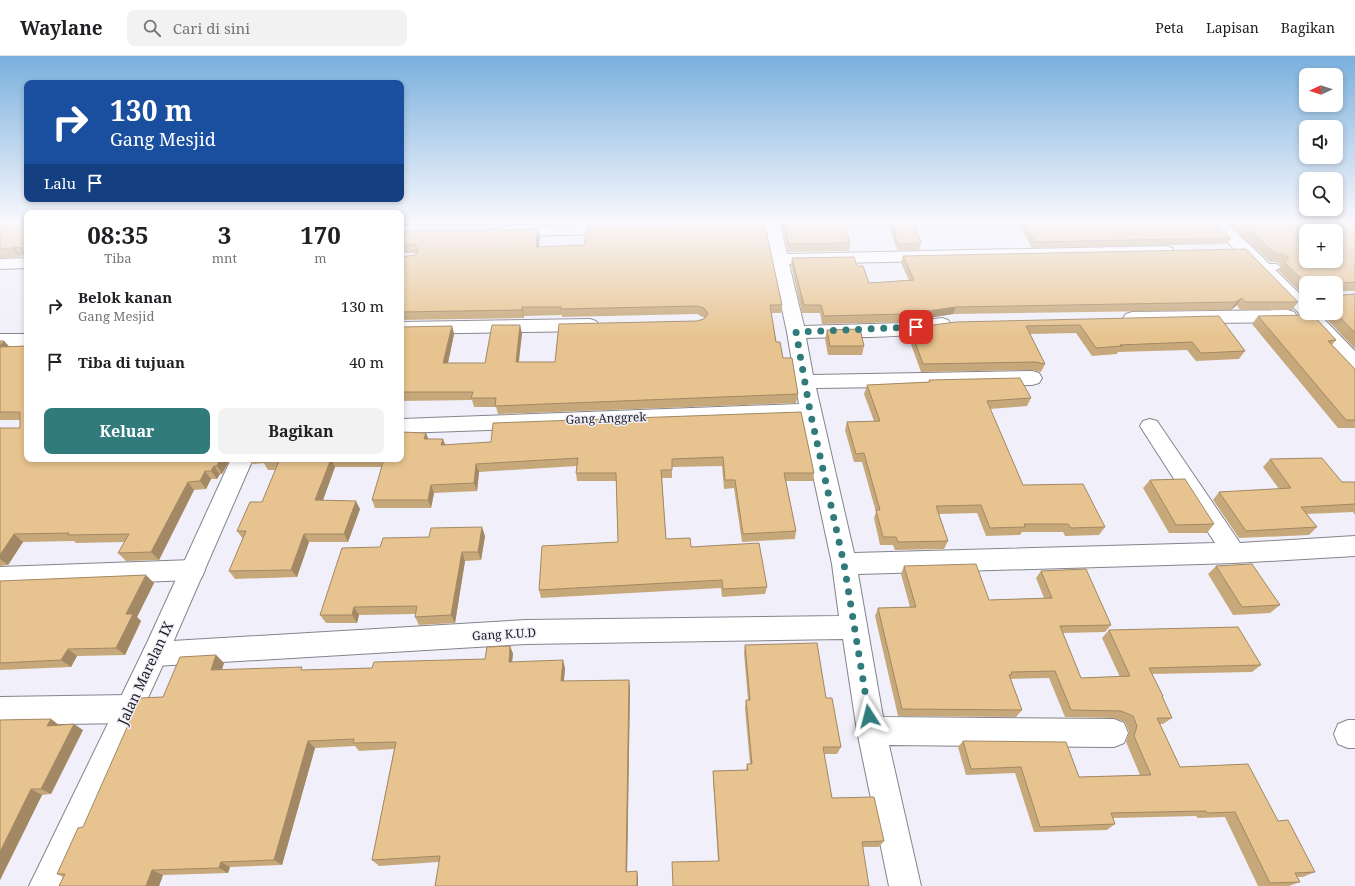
<!DOCTYPE html>
<html lang="id">
<head>
<meta charset="utf-8">
<style>
  :root { --surface:#fff; --page:#f2f2f2; --text:#202124; --muted:#757577; --line:#e0e0e0; --accent:#327b7d }
  body { margin:0; font-family:"Noto Serif",serif; background:var(--page); color:var(--text); height:100vh; display:flex; flex-direction:column; font-size:15px; white-space:nowrap }
  * { box-sizing:border-box; margin:0 }
  p { font-size:13px; color:var(--muted) }
  .icon { flex:none; width:22px; height:22px; fill:none; stroke:currentColor; stroke-width:2; stroke-linecap:round; stroke-linejoin:round }
  .map { position:relative; flex:1; overflow:hidden }
  .sheet { position:absolute; left:24px; top:154px; width:380px; height:252px; display:flex; flex-direction:column; background:var(--surface); border-radius:8px; box-shadow:0 2px 6px #0003 }
  .sheet>* { flex:none }
  .banner { position:absolute; left:24px; top:24px; width:380px; height:122px; border-radius:8px; box-shadow:0 2px 6px #0003; background:#1a4fa0; color:#fff; overflow:hidden }
  .needle { width:26px; rotate:267deg }
  .controls { position:absolute; left:1299px; top:12px; display:grid; gap:8px }
  .controls a { display:grid; place-items:center; width:44px; height:44px; border-radius:8px; background:var(--surface); box-shadow:0 2px 6px #0003; font-size:20px }
  .pin { position:absolute; display:grid; place-items:center; width:34px; height:34px; color:#fff; margin:-17px; border-radius:8px; box-shadow:0 2px 6px #0006 }
  .me { position:absolute; width:44px; margin:-22px; rotate:351deg; stroke-linejoin:round; filter:drop-shadow(0 0 3px #0008) }
  .turn { display:flex; align-items:center; gap:14px; height:84px; padding:0 20px; font-size:18px }
  .turn .icon { width:52px; height:52px; stroke-width:2.5 }
  .turn b { display:block; font-size:28px; line-height:34px }
  .then { display:flex; align-items:center; height:38px; padding:0 20px; background:#0003; gap:8px; font-size:15px }
  .eta { display:flex; justify-content:space-evenly; align-items:center; height:68px; text-align:center }
  .eta b { font-size:24px; font-weight:700; line-height:28px }
  .cta { display:flex; gap:8px; margin-top:auto; padding:8px 20px }
  .cta a { flex:1; height:46px; border-radius:8px; background:var(--accent); color:#fff; font-size:16px; font-weight:700; line-height:46px; text-align:center }
  .cta a+a { background:var(--page); color:var(--text) }
  ul { padding:0; list-style:none }
  li { display:flex; align-items:center; gap:12px; height:56px; padding:0 20px }
  li div { flex:1 }
  li b { display:block; font-size:15px }
  li em { font-style:normal }
  header { display:flex; align-items:center; gap:24px; box-sizing:border-box; height:56px; padding:0 20px; background:var(--surface); border-bottom:1px solid var(--line) }
  header strong { font-size:19px }
  nav { display:flex; gap:22px; margin-inline-start:auto; font-size:14px }
  .search { width:280px; height:36px; background:var(--page); display:flex; align-items:center; gap:10px; box-sizing:border-box; padding:0 14px; border-radius:8px; color:var(--muted); font-size:15px }
  .map>svg:first-child { display:block }
  .lines { fill:none; stroke-linecap:round; stroke-linejoin:round }
  .lane-casing { stroke:#84848d; stroke-width:2 }
  .street-casing { stroke:#84848d; stroke-width:2 }
  .secondary-casing { stroke:#84848d; stroke-width:2 }
  .lane { fill:#fff; fill-rule:evenodd }
  .street { fill:#fff; fill-rule:evenodd }
  .secondary { fill:#fff; fill-rule:evenodd }
  .wall { fill:#c7a87b }
  .shaded-wall { fill:#a28864 }
  .building { fill:#e7c38f; stroke:#a28864; fill-rule:evenodd }
  .route { stroke:#327b7d; stroke-width:7; stroke-dasharray:0 12.6 }
  .labels { text-anchor:middle; dominant-baseline:central; stroke-width:3; stroke-linejoin:round; paint-order:stroke }
  .street-label { font-size:12px; fill:#212125; stroke:#f1f0fa }
  .near-street-label { font-size:14px; fill:#212125; stroke:#f1f0fa }
</style>
</head>
<body>
<header>
<strong>Waylane</strong>
<div class="search"><svg class="icon" aria-label="search" viewBox="0 0 24 24"><circle cx="10" cy="10" r="6"/><path d="M15 15l6 6"/></svg>Cari di sini</div>
<nav><a>Peta</a><a>Lapisan</a><a>Bagikan</a></nav>
</header>
<div class="map">
<svg width="1355" height="830" viewBox="0 0 1355 830">
  <rect width="100%" height="100%" fill="#f1f0fa"/>
  <g class="lines">
    <defs>
      <path id="lane" d="M1264,208H1276L1281,211L1276,214L1261,213L1259,211Z"/>
      <path id="street" d="M763,165H779L787,198L1166,190L1172,192L1174,195L1172,198L1166,200L789,208L804,270L904,267L942,262L948,264L951,268L948,272C903,284 853,280 806,282L813,319L1032,315L1039,317L1042,322L1039,327L1032,329L816,332L854,497L1215,487L1140,370L1143,365L1150,363L1157,365L1240,487L1355,480V500L1234,507L858,518L883,661L1114,663L1124,667L1128,677L1124,687L1114,691L889,689L921,830H889L857,675L843,583L526,588L155,610L146,607L142,598L146,589L155,586L526,564L839,560L832,508L801,363L401,377V363L799,348L787,276Z
        M1206,165H1223L1252,191L1306,244V257L1312,258L1306,259L1300,258Z
        M616,168L622,170L624,173L622,176L616,178L508,180L502,178L500,175L502,172L508,170Z
        M27,202V212L0,213V203Z
        M1288,254L1294,256L1297,260L1294,264L1288,266L1132,268L1126,266L1123,262L1126,258L1132,256Z
        M1315,258L1321,260L1355,295V313L1348,311L1309,268L1306,264L1309,260Z
        M590,263L596,265L599,269L596,273L590,275L401,278V266Z
        M0,278H27V290H0Z
        M193,504L202,507L205,514L202,521L193,524L0,531V511Z
        M128,639L138,643L142,653L138,663L128,667L0,669V641Z
        M1348,664H1355V692H1348L1338,688L1334,678L1338,668Z"/>
      <path id="secondary" d="M231,403H253L168,598L62,830H29L146,589Z"/>
    </defs>
    <use href="#lane" class="lane-casing"/>
    <use href="#street" class="street-casing"/>
    <use href="#secondary" class="secondary-casing"/>
    <use href="#lane" class="lane"/>
    <use href="#street" class="street"/>
    <use href="#secondary" class="secondary"/>
  </g>
  <path class="wall" d="M0,165H27V202L26,200L20,199L19,201L0,202Z
    M401,165H541V168L401,170Z
    M590,165H764L782,249L781,257H771L776,286L798,338L796,347L498,358L496,351H474L472,344L401,345V271L452,270L454,278L448,307H485L522,277L518,306H555L697,265L705,262L697,258L562,261V259L524,260V262L401,264V201L415,199L417,197H401V175L540,181L538,191L584,189L682,170L689,168L682,166L590,167Z
    M780,165H844L850,187L849,195L788,196Z
    M887,165H913L921,187L919,194H897Z
    M1016,165H1214L1231,182L1227,188L1032,192Z
    M1225,165H1355V235H1341V238L1343,239L1355,238V292H1354L1321,257H1336L1306,227V242L1278,214L1282,210L1276,206H1270Z
    M903,200L1298,246L1292,254H1240L1237,249L1231,254L953,258L904,266L822,268L820,257H802L791,209L792,202L857,210L869,227L909,224L901,207Z
    M1219,260L1245,295L1239,303L1196,305L1187,294L1118,296L1117,298L1092,300L1076,277L1030,278L1045,308L1041,316L1032,314L921,316L908,280L910,272Z
    M1258,260L1336,284L1332,289L1355,313V372H1338L1252,268Z
    M827,274L864,290L862,299H828L825,283Z
    M0,285H4L9,290H27V403H230L222,418H220L217,423H211L206,433L194,434L159,504L126,505L118,497L125,486L76,487L74,485L23,486L8,509L0,510V372H20V364H0Z
    M929,324L1031,342L1027,350L990,353L1023,429L1105,471L1099,479L1065,480L1063,476H1022L1020,479L986,480L977,457L939,458L948,485L944,493L895,494L893,489H880L874,462L876,456L862,406H854L845,374L847,366L874,365L864,338L867,329L929,326Z
    M801,356L814,417L813,425H786L796,475L795,483L742,486L734,432L724,433L722,410L672,411V422H662L666,483L691,491L767,531L765,538L722,541L721,532L541,542L539,534L618,486L616,425H577L576,417L577,410L479,416L477,435L434,437L431,452H375L372,444L382,411H335L323,444L360,453L348,486H309L297,521L235,523L229,515L243,483L237,475L262,446L276,414H268L264,407L253,408L250,403H401L426,377L428,383H443L445,389L491,386Z
    M1270,403L1342,426H1355V459L1353,456L1307,458L1317,471L1309,479L1239,482L1213,444L1219,436L1279,433L1263,411Z
    M1150,424L1214,468L1207,477H1169L1143,432Z
    M485,480L481,504L465,505L455,567L419,569L415,561L416,558L359,559L357,567H326L320,559L380,491Z
    M904,510L989,544L1044,542L1036,522L1041,515L1111,569L1105,576L1063,577L1081,622L1120,621L1102,582L1109,574L1261,609L1252,616L1152,618L1163,640L1162,641L1172,662L1163,668H1160L1180,711L1278,765L1315,816L1303,821H1297L1300,826L1289,830H1258L1225,761L1198,762L1196,760L1113,762L1115,768L1107,774L1034,776L1015,717L966,719L958,691L963,685L1079,721L1140,719L1126,686L1129,676L1125,666L1114,662L1065,661L1049,622L1011,623L1022,654L1016,661L898,660L875,560L878,552L910,551L901,518Z
    M1216,510L1280,549L1270,557L1233,559L1208,518Z
    M0,525L154,527L137,561L141,565L125,599L77,600L71,611L0,614Z
    M745,589L826,642L841,691L837,698H824L832,742L884,785L879,791H863L718,805L713,722V715L746,714L747,708H750L745,652L746,644H748L744,597Z
    M510,590L513,598L512,606L565,612L564,625L629,624L630,632L627,816L638,821V830H435L439,806L379,810L372,804L394,693L359,695L355,690L315,692L282,809L230,811L228,817L163,819L159,830H59L63,821L57,818L83,771L163,641L216,599L224,607L222,614H304L372,612L485,603Z
    M51,663L59,669L83,674L51,738L42,739L0,824V664Z"/>
  <path class="shaded-wall" d="M538,173L540,181L538,200L536,191Z
    M14,191L20,199L19,201L12,192Z
    M1242,242L1237,249L1231,254L1236,246Z
    M522,251L524,260V262L522,254Z
    M956,251L953,258L904,266L906,258Z
    M520,269L522,277L518,314L516,306Z
    M452,270L454,278L446,316L443,307Z
    M4,285L11,293L0,291V290Z
    M426,377L429,385L424,383Z
    M443,383L446,391L441,389Z
    M220,403H230L222,418L217,410Z
    M331,403L335,411L320,452L315,444Z
    M476,408L479,416L477,435L474,427Z
    M214,410L220,418L217,423L211,415Z
    M205,415L211,423L206,433L200,425Z
    M188,426L194,434L159,504L151,496Z
    M431,429L434,437L431,452L428,444Z
    M356,445L360,453L348,486L344,478Z
    M482,471L485,480L481,504L478,496Z
    M14,478L23,486L8,509L0,503V499Z
    M304,478L309,486L297,521L291,514Z
    M462,496L465,505L455,567L451,559Z
    M146,519L154,527L137,561L141,565L125,599L116,592L126,558Z
    M354,551L359,559L357,567L352,559Z
    M510,590L513,598L511,614L509,606Z
    M68,593L77,600L71,611L61,604Z
    M216,599L224,607L219,622L211,614Z
    M563,604L565,612L563,633L561,625Z
    M629,624L630,632L627,821L626,816Z
    M51,663L60,670H47Z
    M74,668L83,674L51,738L41,733Z
    M308,685L315,692L282,809L274,804Z
    M31,733L42,739L0,824V796Z
    M221,806L230,811L228,817L219,812Z
    M152,814L163,819L159,830H146Z
    M637,815L638,821V830H637Z"/>
  <path class="building" d="M0,165H27V196H22V192L14,191L12,192L0,193Z
    M691,165H764L782,249H770L776,286H780L783,302H792L798,338L495,350L496,342H471L473,336H401V271L452,270L443,307H485L492,269H520L516,306H555L559,268L697,265L704,263L708,258L704,252L697,250L561,253V251H522V254L401,256V201L415,199L418,195L415,188L401,189V175L538,173L536,191L584,189L587,172L682,170L689,168Z
    M783,165H844L850,187L789,188Z
    M891,165H913L921,187L898,188Z
    M1022,165H1214L1231,182L1035,186Z
    M1239,165H1355V226L1342,227L1341,238L1343,239L1355,238V277L1336,257V227H1306L1284,206L1288,203V201L1282,198H1276ZM1306,175H1336V205H1306Z
    M1246,193L1298,246H1245L1242,242L1236,246L956,251L906,258L824,260L821,249H804L792,202L854,201L857,210H863L869,227L914,224L903,200Z
    M1313,259L1336,284L1328,285L1355,313V364H1346L1258,260Z
    M1219,260L1245,295L1201,297L1192,286L1120,289L1122,290L1096,292L1080,269L1026,270L1045,308L1036,306L923,308L910,272L956,266Z
    M860,273L864,290H830L827,274Z
    M0,285H4L0,290Z
    M27,290V295L24,298H27V403H220L217,410H214L211,415H205L200,425L188,426L151,496L118,497L129,478L68,479L69,477L14,478L0,499V372H20V356H0V291Z
    M1020,322L1031,342L987,345L1023,429L1083,428L1105,471L1071,472L1068,468H1024L1025,471L990,472L981,449L936,450L948,485L898,486L896,481H883L876,454H880L864,397L856,398L847,366L880,365L867,329L930,326L929,324Z
    M801,356L814,417H784L796,475L743,478L735,424H725L723,401L672,403V414H661L666,483L690,482L691,491L759,487L767,531L723,533L722,524L539,534L542,490L618,486L616,417H576L578,402L476,408L474,427L431,429L428,444H372L384,403H401V376L426,377L424,383H443L441,389L491,386L493,367Z
    M1322,402L1342,426H1355V448L1301,451L1317,471L1246,475L1219,436L1291,432L1270,403Z
    M264,403H331L315,444L356,445L344,478H304L291,514L229,515L246,475H237L250,446H262L279,405L262,406Z
    M1185,423L1214,468L1176,469L1150,424Z
    M482,471L478,496H462L451,559L415,561L417,550L354,551L352,559H320L342,492L380,491L383,482L429,481L431,472Z
    M976,508L989,544L1052,542L1041,515L1086,513L1111,569L1060,570L1081,622L1130,620L1109,574L1238,571L1261,609L1149,612L1163,640H1162L1172,662H1157L1180,711L1248,708L1278,765L1288,764L1315,816L1295,817L1300,826L1270,827L1235,756L1207,757L1206,755L1111,757L1115,768L1040,771L1021,711L971,713L963,685L1066,686L1079,721L1151,719L1134,680L1137,670L1133,660L1121,655L1071,654L1055,615L1011,616L1012,618L1009,619L1022,654L902,653L878,552L916,551L904,510Z
    M1252,508L1280,549L1242,551L1216,510Z
    M146,519L126,558H133L116,592L68,593L61,604L0,607V525Z
    M817,587L826,642H832L841,691H823L832,742L874,741L884,785L862,786L869,830H673L672,806L719,805L713,715L748,714L747,708H752L746,644H750L745,589Z
    M510,590L509,606L563,604L561,625L629,624L626,816L637,815V830H435L440,800L372,804L396,686L353,687L354,683L308,685L274,804L221,806L219,812L152,814L146,830H59L65,818H57L78,772L83,771L140,642L163,641L180,601L216,599L211,614L302,611L301,614L372,612L374,606L485,603L487,591Z
    M51,663L47,670L74,668L41,733H31L0,796V664Z"/>
  <linearGradient id="sky" x2="0" y2="1"><stop stop-color="#79b0dd"/><stop offset="0.59" stop-color="#f9f8fd"/><stop offset="1" stop-color="#f9f8fd" stop-opacity="0"/></linearGradient>
  <rect width="1355" height="281" fill="url(#sky)"/>
  <g class="lines">
    <path class="route" d="M869,660L844,508L810,355L796,276L916,271"/>
  </g>
  <g class="labels">
    <g class="street-label">
      <text transform="translate(606 362) rotate(-2)">Gang Anggrek</text>
      <text transform="translate(504 578) rotate(-3)">Gang K.U.D</text>
    </g>
    <g class="near-street-label">
      <text transform="translate(145 617) rotate(-65)">Jalan Marelan IX</text>
    </g>
  </g>
</svg>
<div class="controls">
<a><svg class="needle" viewBox="-14 -14 28 28"><path d="M0-13l5 13h-10z" fill="#e53935"/><path d="M0 13l5-13h-10z" fill="#757577"/></svg></a>
<a><svg class="icon" aria-label="sound" viewBox="0 0 24 24"><path d="M4 9h4l5-4v14l-5-4H4zM17 9q2 3 0 6"/></svg></a>
<a><svg class="icon" aria-label="search" viewBox="0 0 24 24"><circle cx="10" cy="10" r="6"/><path d="M15 15l6 6"/></svg></a>
<a>+</a>
<a>−</a>
</div>
<div class="pin" style="left:916px;top:271px;background:#d93025"><svg class="icon" aria-label="arrive" viewBox="0 0 24 24"><path d="M6 21V4h12l-3 4 3 4H6"/></svg></div>
<svg class="me" style="left:869px;top:660px" viewBox="-20 -20 40 40"><path d="M0-17L14 15 0 8-14 15z" fill="#327b7d" stroke="#fff" stroke-width="4"/></svg>
<div class="banner">
<div class="turn"><svg class="icon" aria-label="right" viewBox="0 0 24 24"><path d="M7 20v-9h11M14 6l5 5-5 5"/></svg><div><b>130 m</b>Gang Mesjid</div></div>
<div class="then">Lalu<svg class="icon" aria-label="arrive" viewBox="0 0 24 24"><path d="M6 21V4h12l-3 4 3 4H6"/></svg></div>
</div>
<section class="sheet">
<div class="eta">
<div><b>08:35</b><p>Tiba</p></div>
<div><b>3</b><p>mnt</p></div>
<div><b>170</b><p>m</p></div>
</div>
<ul>
<li><svg class="icon" aria-label="right" viewBox="0 0 24 24"><path d="M7 20v-9h11M14 6l5 5-5 5"/></svg><div><b>Belok kanan</b><p>Gang Mesjid</p></div><em>130 m</em></li>
<li><svg class="icon" aria-label="arrive" viewBox="0 0 24 24"><path d="M6 21V4h12l-3 4 3 4H6"/></svg><div><b>Tiba di tujuan</b></div><em>40 m</em></li>
</ul>
<div class="cta"><a>Keluar</a><a>Bagikan</a></div>
</section>
</div>
</body>
</html>
